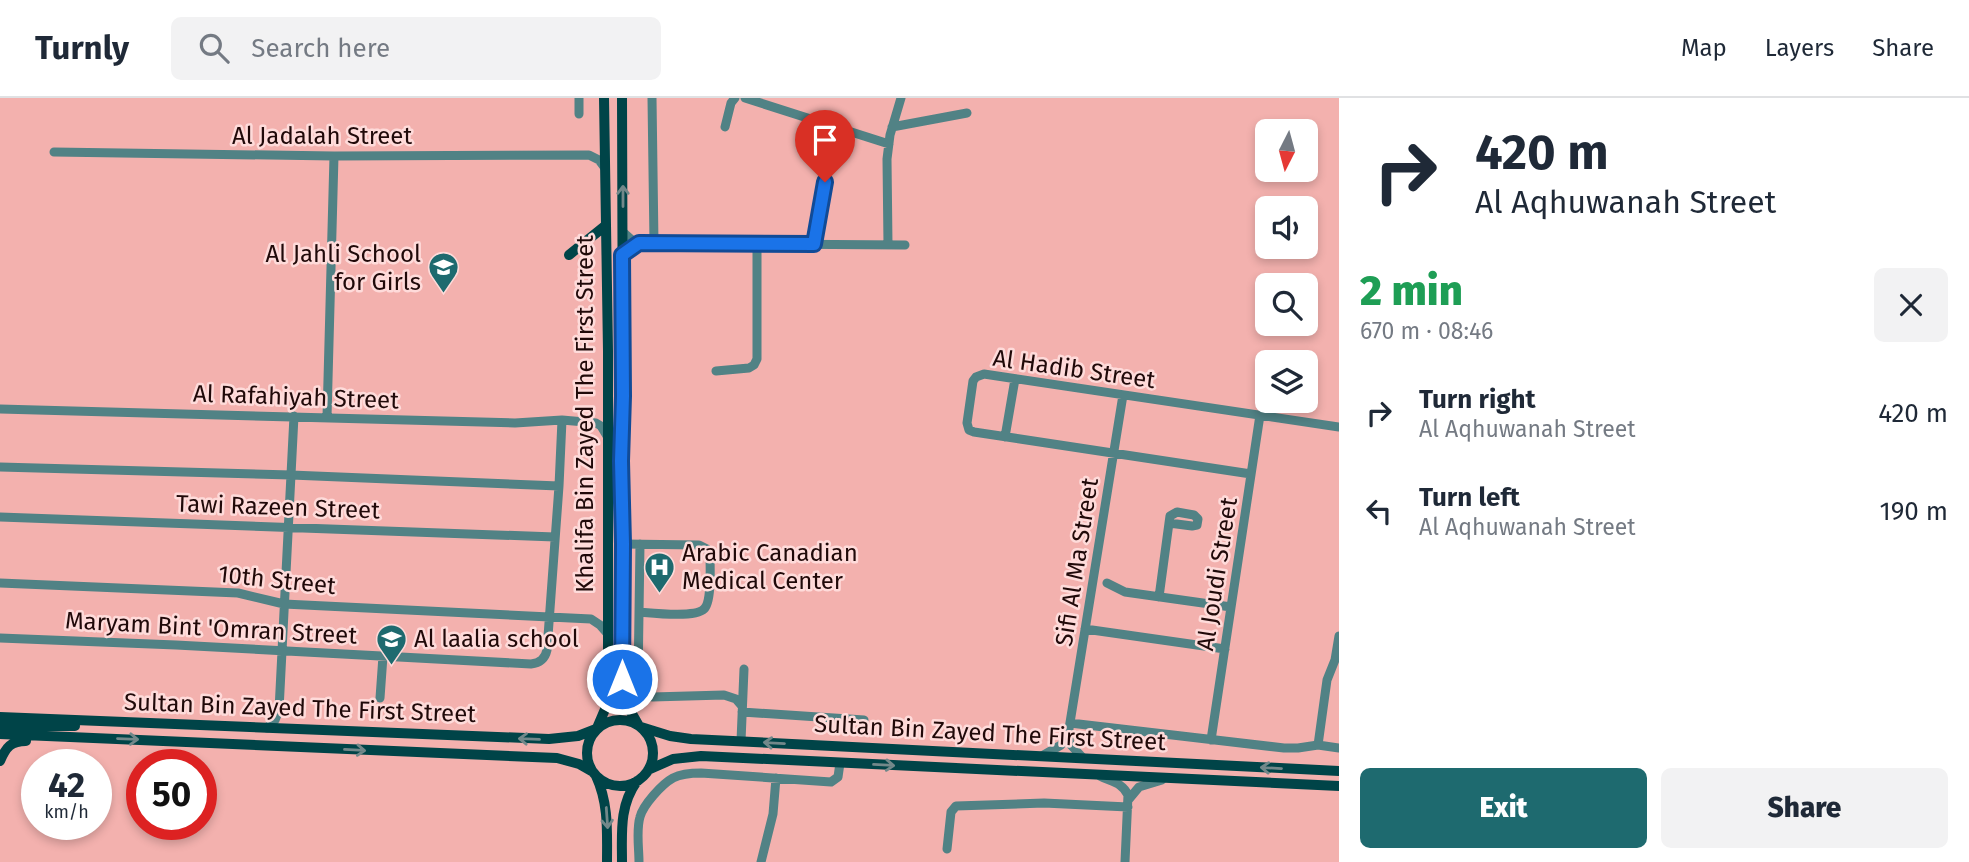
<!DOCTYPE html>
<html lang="en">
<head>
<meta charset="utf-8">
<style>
  :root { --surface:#fff; --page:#f2f2f3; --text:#1f2937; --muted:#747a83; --line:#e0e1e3; --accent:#1e6a6f }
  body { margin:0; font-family:"Fira Sans",sans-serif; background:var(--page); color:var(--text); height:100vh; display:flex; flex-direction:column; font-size:26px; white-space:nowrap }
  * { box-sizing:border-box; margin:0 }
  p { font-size:23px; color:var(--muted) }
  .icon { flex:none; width:38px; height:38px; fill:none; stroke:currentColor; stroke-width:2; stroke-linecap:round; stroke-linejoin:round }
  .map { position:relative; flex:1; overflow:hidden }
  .side { display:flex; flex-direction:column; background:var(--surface); width:630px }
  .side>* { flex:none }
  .hud { background:#fff; color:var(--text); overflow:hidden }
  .needle { width:46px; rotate:186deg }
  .fabs { position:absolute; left:1255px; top:21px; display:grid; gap:14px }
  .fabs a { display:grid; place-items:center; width:63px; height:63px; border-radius:10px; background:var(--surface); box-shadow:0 4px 10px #0003; font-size:35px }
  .speed { position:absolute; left:21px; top:651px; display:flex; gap:14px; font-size:35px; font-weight:700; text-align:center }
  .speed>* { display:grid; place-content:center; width:91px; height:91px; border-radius:50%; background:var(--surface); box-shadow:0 4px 10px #0003; line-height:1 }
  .speed small { font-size:18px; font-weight:400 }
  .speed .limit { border:10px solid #d22; background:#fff; color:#111 }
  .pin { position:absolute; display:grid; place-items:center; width:60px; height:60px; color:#fff; margin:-72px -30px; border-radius:50% 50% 50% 0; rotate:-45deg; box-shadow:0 0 7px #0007 }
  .pin .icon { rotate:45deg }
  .me { position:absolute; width:77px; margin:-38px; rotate:0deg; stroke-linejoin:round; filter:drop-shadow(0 0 5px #0008) }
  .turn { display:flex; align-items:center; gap:24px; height:147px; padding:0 21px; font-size:32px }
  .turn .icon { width:91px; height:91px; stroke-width:2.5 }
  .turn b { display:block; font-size:49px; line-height:60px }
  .round { display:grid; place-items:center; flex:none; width:74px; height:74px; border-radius:10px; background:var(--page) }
  .summary { display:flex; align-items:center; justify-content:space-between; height:119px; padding:0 21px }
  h1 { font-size:42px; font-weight:800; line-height:52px; color:#1e9e55 }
  .cta { display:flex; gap:14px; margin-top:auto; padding:14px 21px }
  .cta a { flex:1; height:80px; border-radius:10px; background:var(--accent); color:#fff; font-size:28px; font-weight:800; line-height:80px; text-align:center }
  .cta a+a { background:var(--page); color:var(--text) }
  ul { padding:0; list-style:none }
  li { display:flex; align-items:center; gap:21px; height:98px; padding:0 21px }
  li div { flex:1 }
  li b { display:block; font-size:26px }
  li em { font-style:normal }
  header { display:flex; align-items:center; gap:42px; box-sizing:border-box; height:98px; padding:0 35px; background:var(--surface); border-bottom:2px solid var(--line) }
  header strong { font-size:33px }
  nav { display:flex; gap:38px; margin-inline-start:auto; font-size:24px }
  .search { width:490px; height:63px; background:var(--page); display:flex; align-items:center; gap:18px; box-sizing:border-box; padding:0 24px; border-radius:10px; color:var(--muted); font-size:26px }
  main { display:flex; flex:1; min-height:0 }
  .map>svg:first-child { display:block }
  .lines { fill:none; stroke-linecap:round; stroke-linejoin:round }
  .minor { stroke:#518285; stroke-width:9 }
  .major { stroke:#004448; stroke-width:10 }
  .oneway { stroke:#72888a }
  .route-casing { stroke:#114b97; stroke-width:18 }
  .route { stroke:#1a73e8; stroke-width:12 }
  .labels { text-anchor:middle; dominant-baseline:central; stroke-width:5; stroke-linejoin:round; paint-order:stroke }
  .street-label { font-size:24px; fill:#200909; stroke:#fedbda }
  .poi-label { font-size:24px; fill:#200909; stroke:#fedbda; text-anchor:start }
</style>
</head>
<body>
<header>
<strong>Turnly</strong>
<div class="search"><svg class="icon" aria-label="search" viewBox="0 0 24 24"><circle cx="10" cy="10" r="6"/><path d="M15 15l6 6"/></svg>Search here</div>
<nav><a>Map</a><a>Layers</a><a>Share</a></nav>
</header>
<main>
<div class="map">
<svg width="1339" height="764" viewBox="0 0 1339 764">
  <rect width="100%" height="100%" fill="#f3b1ae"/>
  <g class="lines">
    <path class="minor" d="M579,0V16
      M652,0L654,145
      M745,0L889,46
      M725,29L731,5L735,0
      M892,29L967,15
      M54,54L334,58L589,57L599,62L605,70
      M623,134L632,142L639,145L905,147
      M814,146L825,84
      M888,147L887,61L890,37L901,0
      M716,273L749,270L754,267L757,261V146
      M0,311L515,325L562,322L596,325L601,328L607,338
      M327,319L334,58
      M1005,339L1015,281
      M0,369L291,377L559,388
      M1251,376L974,334L969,332L967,325L973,283L976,279L984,276L1339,329
      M0,419L555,439
      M623,446L699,447L707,451L710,457C710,468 712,504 704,511C695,520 652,515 639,514
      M640,446L638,584C639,592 644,597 652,599L724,597L736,601L742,608
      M0,485L238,495L284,506L591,521L600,527L607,535
      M1107,485L1125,494L1231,509
      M1159,499L1169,425L1170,418L1177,414L1194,417L1198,421L1197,427L1192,428L1169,425
      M1085,531L1225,551
      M0,540L176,547L531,566C540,565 545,561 547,552L559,388L562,322
      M380,600L383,558
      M742,614L864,622
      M1070,625L1284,650H1298L1318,647L1339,650
      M267,630L275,622L279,612L294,318
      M1068,637L1070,646L1083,660
      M1211,642L1260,317
      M741,643L744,571
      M1318,647L1327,582L1335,562L1339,538
      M1042,658L1061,647L1068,637L1123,297
      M1100,678C1111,684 1122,684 1128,697L1125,764
      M1129,701L1139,689L1162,682
      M947,751L951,714L956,708L1044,705L1128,709
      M639,764C639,750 636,732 640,719C643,707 662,686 673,680C681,676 691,675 701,675L831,684L838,679L840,665
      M761,764L773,716L776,680"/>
    <path class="major" d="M622,0L623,298L621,363L623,446L622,591L627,607L639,628
      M569,157L605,128
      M0,619L549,641L578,638L596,631
      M587 655a33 33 0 1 1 66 0a33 33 0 1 1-66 0Z
      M0,628H75
      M641,629L670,638L691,641L1339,673
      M597,630L606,609L608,590V253L604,0
      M0,636L557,660L579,666L593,674
      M0,663C6,649 11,643 26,643
      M648,672L673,661L701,658L1339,688
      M596,678C609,706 607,734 607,764
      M622,764C622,735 619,708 637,683"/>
  </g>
  <defs><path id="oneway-shaft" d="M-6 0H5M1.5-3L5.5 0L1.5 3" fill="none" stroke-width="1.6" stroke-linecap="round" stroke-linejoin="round" transform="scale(1.75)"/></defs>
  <g class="oneway">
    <use href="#oneway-shaft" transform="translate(623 98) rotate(-90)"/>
    <use href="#oneway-shaft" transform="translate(128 641) rotate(2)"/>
    <use href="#oneway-shaft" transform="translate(529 641) rotate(-178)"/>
    <use href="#oneway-shaft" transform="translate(774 645) rotate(-177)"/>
    <use href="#oneway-shaft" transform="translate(355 652) rotate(3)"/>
    <use href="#oneway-shaft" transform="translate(884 667) rotate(3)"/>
    <use href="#oneway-shaft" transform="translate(1271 670) rotate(-177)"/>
    <use href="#oneway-shaft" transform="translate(607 720) rotate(86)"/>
  </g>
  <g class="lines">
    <defs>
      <path id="route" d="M622,581L623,446L621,363L623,298L622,157L639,145L814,146L825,84"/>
    </defs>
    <use href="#route" class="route-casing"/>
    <use href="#route" class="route"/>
  </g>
  <defs>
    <symbol id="school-pin" viewBox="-11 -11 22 30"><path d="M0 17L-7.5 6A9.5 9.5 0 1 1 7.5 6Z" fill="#1e6a6f" stroke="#fedbda"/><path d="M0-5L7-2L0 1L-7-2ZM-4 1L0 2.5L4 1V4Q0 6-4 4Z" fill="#fff"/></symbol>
    <symbol id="hospital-pin" viewBox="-11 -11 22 30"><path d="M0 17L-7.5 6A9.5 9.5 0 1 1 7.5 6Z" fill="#1e6a6f" stroke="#fedbda"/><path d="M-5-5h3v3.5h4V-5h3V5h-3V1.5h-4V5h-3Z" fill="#fff"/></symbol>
  </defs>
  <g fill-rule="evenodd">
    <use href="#school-pin" x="426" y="152" width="35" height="47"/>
    <use href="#hospital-pin" x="642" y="452" width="35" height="47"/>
    <use href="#school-pin" x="374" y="524" width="35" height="47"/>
  </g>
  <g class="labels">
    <g class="street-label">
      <text x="322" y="38">Al Jadalah Street</text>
      <text transform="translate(1074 271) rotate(8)">Al Hadib Street</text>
      <text transform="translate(296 299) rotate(2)">Al Rafahiyah Street</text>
      <text transform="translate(585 316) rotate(-90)">Khalifa Bin Zayed The First Street</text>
      <text transform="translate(278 409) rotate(2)">Tawi Razeen Street</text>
      <text transform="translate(1077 464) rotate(-81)">Sifi Al Ma Street</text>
      <text transform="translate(1217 476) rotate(-81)">Al Joudi Street</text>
      <text transform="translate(277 482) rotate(6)">10th Street</text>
      <text transform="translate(211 530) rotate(3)">Maryam Bint 'Omran Street</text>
      <text transform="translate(300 610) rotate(2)">Sultan Bin Zayed The First Street</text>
      <text transform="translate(990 635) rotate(3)">Sultan Bin Zayed The First Street</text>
    </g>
    <g class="poi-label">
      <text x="421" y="156" text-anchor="end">Al Jahli School<tspan x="421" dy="28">for Girls</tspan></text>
      <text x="682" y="455">Arabic Canadian<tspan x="682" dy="28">Medical Center</tspan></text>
      <text x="414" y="541">Al laalia school</text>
    </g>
  </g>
</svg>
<div class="fabs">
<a><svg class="needle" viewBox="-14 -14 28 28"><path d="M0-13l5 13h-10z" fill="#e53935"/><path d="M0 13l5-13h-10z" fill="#747a83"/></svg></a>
<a><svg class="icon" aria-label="sound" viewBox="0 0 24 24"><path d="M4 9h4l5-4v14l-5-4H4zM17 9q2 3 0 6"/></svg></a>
<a><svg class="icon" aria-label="search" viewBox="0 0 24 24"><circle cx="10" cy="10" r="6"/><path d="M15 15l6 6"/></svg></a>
<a><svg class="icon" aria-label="layers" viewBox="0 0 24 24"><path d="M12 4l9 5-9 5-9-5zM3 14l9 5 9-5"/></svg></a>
</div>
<div class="speed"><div>42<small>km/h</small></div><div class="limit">50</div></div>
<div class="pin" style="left:825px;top:84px;background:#d93025"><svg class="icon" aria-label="arrive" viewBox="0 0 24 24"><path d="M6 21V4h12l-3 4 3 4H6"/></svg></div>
<svg class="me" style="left:622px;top:581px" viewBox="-20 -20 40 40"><circle r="17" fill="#1a73e8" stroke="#fff" stroke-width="3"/><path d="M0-11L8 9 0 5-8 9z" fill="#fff"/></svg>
</div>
<section class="side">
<div class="hud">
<div class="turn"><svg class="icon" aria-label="right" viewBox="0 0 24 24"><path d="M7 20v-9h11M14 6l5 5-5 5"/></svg><div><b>420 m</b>Al Aqhuwanah Street</div></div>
</div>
<div class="summary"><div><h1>2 min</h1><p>670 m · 08:46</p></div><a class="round"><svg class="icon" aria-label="close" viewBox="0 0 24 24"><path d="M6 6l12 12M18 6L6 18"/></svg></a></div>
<ul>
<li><svg class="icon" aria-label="right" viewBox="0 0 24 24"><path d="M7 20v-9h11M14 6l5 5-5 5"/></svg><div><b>Turn right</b><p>Al Aqhuwanah Street</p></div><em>420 m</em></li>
<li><svg class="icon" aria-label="left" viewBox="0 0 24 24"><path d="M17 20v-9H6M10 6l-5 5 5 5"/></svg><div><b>Turn left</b><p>Al Aqhuwanah Street</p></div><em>190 m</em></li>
</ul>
<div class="cta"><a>Exit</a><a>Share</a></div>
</section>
</main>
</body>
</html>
